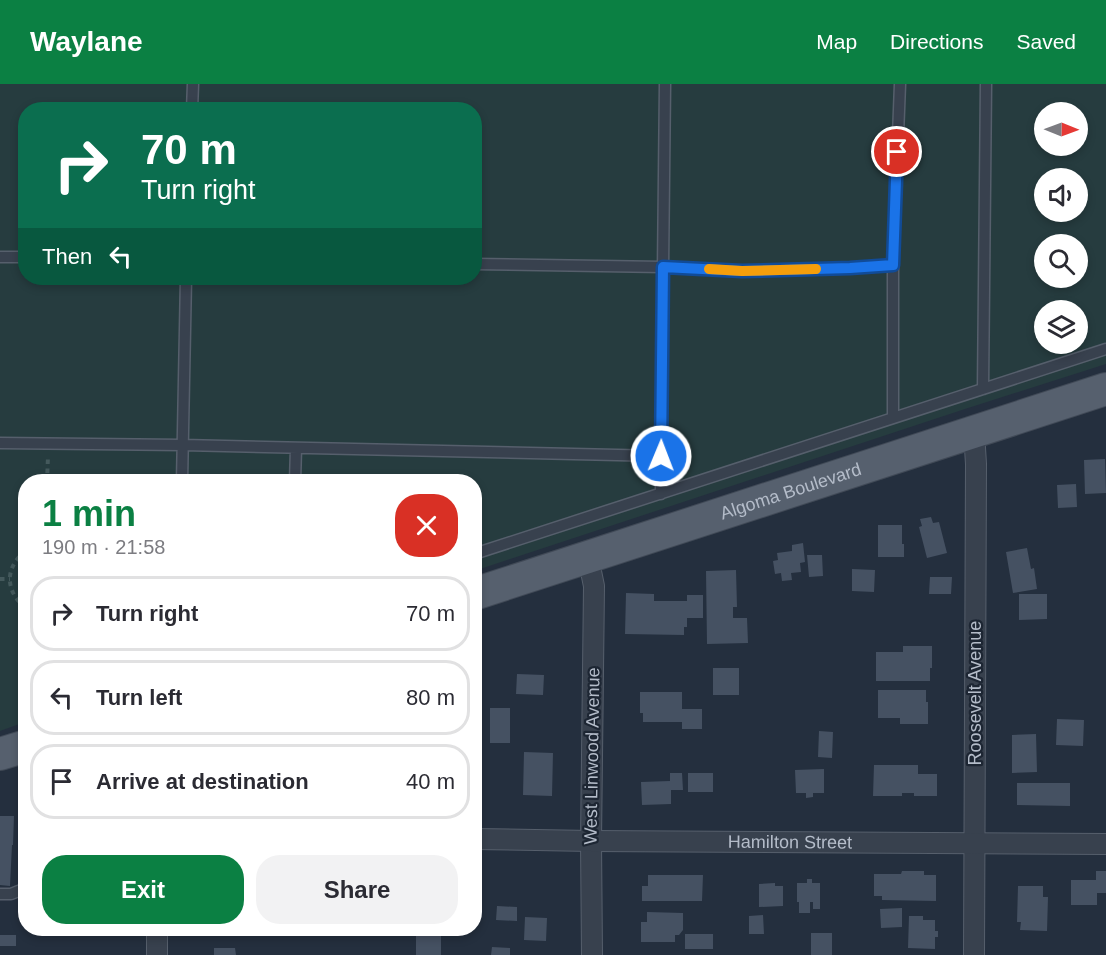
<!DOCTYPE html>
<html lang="en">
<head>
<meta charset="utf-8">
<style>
  :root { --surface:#fff; --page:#f2f2f3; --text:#2b2b33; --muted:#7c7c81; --line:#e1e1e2; --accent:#0b8043 }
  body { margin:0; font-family:Arial,sans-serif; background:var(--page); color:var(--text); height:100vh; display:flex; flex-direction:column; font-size:22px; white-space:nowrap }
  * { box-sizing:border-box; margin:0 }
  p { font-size:20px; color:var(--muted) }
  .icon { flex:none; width:33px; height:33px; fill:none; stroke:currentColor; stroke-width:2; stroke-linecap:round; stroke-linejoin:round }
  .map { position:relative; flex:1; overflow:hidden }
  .panel { position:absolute; left:18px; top:390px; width:464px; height:462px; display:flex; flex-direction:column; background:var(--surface); border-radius:24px; box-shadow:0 3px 9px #0003 }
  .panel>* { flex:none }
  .hud { position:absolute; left:18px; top:18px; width:464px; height:183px; border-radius:24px; box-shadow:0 3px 9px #0003; background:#0b6e4f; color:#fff; overflow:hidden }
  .needle { width:39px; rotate:91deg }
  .fabs { position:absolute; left:1034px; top:18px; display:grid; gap:12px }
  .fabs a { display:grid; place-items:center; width:54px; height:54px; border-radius:50%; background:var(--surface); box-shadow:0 3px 9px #0003; font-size:30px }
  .pin { position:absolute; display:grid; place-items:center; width:51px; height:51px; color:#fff; margin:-26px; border:3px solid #fff; border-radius:50%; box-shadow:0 2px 6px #0007 }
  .me { position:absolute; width:66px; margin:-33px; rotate:1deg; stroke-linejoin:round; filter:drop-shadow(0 0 4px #0008) }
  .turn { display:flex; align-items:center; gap:21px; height:126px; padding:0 24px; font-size:27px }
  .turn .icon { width:78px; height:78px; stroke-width:2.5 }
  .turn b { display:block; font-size:42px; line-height:51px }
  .then { display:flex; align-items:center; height:57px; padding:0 24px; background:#0003; gap:12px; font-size:22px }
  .round { display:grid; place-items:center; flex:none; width:63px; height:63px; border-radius:24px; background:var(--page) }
  .summary { display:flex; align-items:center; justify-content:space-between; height:102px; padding:0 24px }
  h1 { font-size:36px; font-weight:700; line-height:45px; color:var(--accent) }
  .action { display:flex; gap:12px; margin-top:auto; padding:12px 24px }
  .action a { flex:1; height:69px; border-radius:24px; background:var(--accent); color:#fff; font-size:24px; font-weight:700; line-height:69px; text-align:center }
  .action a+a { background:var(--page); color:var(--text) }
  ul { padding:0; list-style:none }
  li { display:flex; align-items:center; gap:18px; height:75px; margin:0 12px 9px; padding:0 12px; border:3px solid var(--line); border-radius:24px }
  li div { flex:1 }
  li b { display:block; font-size:22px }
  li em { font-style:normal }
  header { display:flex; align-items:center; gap:36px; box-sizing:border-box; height:84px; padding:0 30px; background:var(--accent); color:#fff }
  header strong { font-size:28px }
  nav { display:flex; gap:33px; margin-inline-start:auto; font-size:21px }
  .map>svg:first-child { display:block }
  .green { fill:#263c3f; fill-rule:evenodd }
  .building { fill:#455162 }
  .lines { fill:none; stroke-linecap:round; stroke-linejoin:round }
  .service-casing { stroke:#565f6c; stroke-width:13 }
  .minor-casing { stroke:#565f6c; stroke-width:22 }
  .primary-casing { stroke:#414a57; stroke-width:34 }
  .path { stroke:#44595c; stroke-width:4; stroke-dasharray:4.5 4.5; stroke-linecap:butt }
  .service { stroke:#38414e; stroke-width:10 }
  .minor { stroke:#38414e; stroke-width:20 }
  .primary { stroke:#56606e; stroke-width:32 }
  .route-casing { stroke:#114b97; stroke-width:15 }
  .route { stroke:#1a73e8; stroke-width:10 }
  .slow { stroke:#f59e0b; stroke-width:10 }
  .labels { text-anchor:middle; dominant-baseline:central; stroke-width:4.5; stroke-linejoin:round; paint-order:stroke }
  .street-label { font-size:18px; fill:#b4bcc9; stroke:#1d2633 }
</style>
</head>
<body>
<header>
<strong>Waylane</strong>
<nav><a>Map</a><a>Directions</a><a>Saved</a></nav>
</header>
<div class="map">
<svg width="1106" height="871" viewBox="0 0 1106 871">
  <rect width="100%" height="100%" fill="#242f3e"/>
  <path class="green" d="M0,0H1106V280L965,325L474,487V398H26L25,638L0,647ZM26,26H474V194H26ZM1044,28H1077V62H1044ZM1044,94H1077V128H1044ZM1044,160H1077V194H1044ZM1044,226H1077V260H1044Z"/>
  <path class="building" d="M1105,375L1106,409L1085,410L1084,376Z
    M1076,400L1077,423L1058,424L1057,401Z
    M931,433L933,439L939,438L947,469L927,474L919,443L922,442L920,435Z
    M878,441H902V460H904V473H878Z
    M803,459L805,478L800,479L801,488L791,489L792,496L782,497L781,489L775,490L773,477L778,476L777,469L792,467V461Z
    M1027,464L1031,485L1034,484L1037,505L1013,509L1006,468Z
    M807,471H822L823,492L809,493Z
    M852,485L875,486L874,508L852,507Z
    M736,486L737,523H733V534H747L748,559L707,560L706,487Z
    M930,493H952L951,510H929Z
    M626,509L654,510V517H687V511H703V534H687V543H684V551L625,550Z
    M1019,510H1047V535L1019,536Z
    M903,562H932V584H930V597H876V568H903Z
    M713,584H739V611H713Z
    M517,590L544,591L543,611L516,610Z
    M878,606H926V618H928V640H900V634H878Z
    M640,608H682V625H702V645H682V638H643V629H640Z
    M490,624H510V659H490Z
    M1057,635L1084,636L1083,662L1056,661Z
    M819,647L833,648L832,674L818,673Z
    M1036,650L1037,688L1012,689V651Z
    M524,668L553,669L552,712L523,711Z
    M874,681H918V690H937V712H914V709H902V712H873Z
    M824,685V709H813V713L806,714V709H796L795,686Z
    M670,689H682L683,706H671V720L642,721L641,698L670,697Z
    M688,689H713V708H688Z
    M1017,699H1070V722L1017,721Z
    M0,732H14L13,761H12L10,802L0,801Z
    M902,787H924V791H936V817L882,816V812H874V790H901Z
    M1096,787H1106V809H1097V821H1071V796H1096Z
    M648,791H703L702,817H642V802H648Z
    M807,795H812V799H820V825H813V818H810V829H799V818H797V799H807Z
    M775,799V802H783V822L759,823V800Z
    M1018,802H1043V813H1048L1047,847L1020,846L1021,838H1017Z
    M497,822L517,823V837L496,836Z
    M902,824V843L881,844L880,825Z
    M647,828L683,829V846L679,851H675V858H641V838H647Z
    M763,831L764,850H749V832Z
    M909,832H923V836H935V847H938V853H935V865L908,864Z
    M525,833L547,834L546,857L524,856Z
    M310,844H325V851H310Z
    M811,849H832V871H811Z
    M416,850H441V871H416Z
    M685,850H713V865H685Z
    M0,851H16V862H0Z
    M492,863L510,864V871H491Z
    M214,864H235L236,871H214Z"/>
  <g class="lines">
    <defs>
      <path id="service" d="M192,26L193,0
        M0,173H26
        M474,180L663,183L742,187L850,184L893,181
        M983,305L986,0
        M893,334V181L900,0
        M0,359L183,361L661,372V410
        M661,372L665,0
        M182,398L186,194
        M295,398L296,364
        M474,470L1106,265
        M0,810H11L26,804"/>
      <g id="minor">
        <path d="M974,348L976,380L974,871"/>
        <path d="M588,473L594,502L591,757L592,871"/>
        <path id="s1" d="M474,755L591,757L1106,760"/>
        <path d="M157,844V871"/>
      </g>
      <g id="primary">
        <path id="s2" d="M474,510L1106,305"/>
        <path d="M0,670L26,662"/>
      </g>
    </defs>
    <use href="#service" class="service-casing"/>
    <use href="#minor" class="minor-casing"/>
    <use href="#primary" class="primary-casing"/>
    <path class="path" d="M47,398L48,372
      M26,467C4,483 5,508 26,524
      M0,495H10"/>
    <use href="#service" class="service"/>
    <use href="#minor" class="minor"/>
    <use href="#primary" class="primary"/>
  </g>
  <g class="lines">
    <defs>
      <path id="route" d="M661,372L663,183L742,187L850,184L893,181L897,68"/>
    </defs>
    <use href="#route" class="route-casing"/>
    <use href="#route" class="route"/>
    <path class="slow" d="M709,185L742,187L816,185"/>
  </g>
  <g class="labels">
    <g class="street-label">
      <text stroke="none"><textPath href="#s2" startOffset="333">Algoma Boulevard</textPath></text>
      <text transform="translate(975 609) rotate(-90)">Roosevelt Avenue</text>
      <text transform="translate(592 672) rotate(-89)">West Linwood Avenue</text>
      <text stroke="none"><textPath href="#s1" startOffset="316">Hamilton Street</textPath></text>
    </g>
  </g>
</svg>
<div class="fabs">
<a><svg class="needle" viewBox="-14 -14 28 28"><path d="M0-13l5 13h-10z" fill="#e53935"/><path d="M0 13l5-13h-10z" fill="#7c7c81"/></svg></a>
<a><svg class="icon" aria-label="sound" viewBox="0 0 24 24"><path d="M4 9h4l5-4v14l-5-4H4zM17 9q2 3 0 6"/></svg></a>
<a><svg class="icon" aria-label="search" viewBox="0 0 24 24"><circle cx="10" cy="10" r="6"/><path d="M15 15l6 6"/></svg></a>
<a><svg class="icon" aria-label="layers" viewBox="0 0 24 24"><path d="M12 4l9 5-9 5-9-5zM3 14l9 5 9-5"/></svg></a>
</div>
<div class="pin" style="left:897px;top:68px;background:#d93025"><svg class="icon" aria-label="arrive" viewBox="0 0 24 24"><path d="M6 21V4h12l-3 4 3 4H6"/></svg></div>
<svg class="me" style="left:661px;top:372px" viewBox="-20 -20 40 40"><circle r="17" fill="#1a73e8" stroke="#fff" stroke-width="3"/><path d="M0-11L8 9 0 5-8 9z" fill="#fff"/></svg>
<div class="hud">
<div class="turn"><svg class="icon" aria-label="right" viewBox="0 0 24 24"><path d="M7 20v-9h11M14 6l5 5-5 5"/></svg><div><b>70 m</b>Turn right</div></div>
<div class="then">Then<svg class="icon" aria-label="left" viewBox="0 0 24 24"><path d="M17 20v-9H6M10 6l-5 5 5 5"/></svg></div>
</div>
<section class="panel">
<div class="summary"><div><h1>1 min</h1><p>190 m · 21:58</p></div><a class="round" style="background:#d93025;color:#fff"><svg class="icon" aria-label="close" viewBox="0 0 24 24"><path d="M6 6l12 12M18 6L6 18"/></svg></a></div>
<ul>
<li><svg class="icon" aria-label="right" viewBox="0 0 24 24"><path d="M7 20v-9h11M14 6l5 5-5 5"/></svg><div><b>Turn right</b></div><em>70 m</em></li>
<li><svg class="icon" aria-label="left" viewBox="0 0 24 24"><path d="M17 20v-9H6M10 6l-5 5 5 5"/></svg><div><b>Turn left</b></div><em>80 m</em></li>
<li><svg class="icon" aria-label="arrive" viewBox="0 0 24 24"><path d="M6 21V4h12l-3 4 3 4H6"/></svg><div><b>Arrive at destination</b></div><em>40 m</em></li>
</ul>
<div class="action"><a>Exit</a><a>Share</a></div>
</section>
</div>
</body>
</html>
